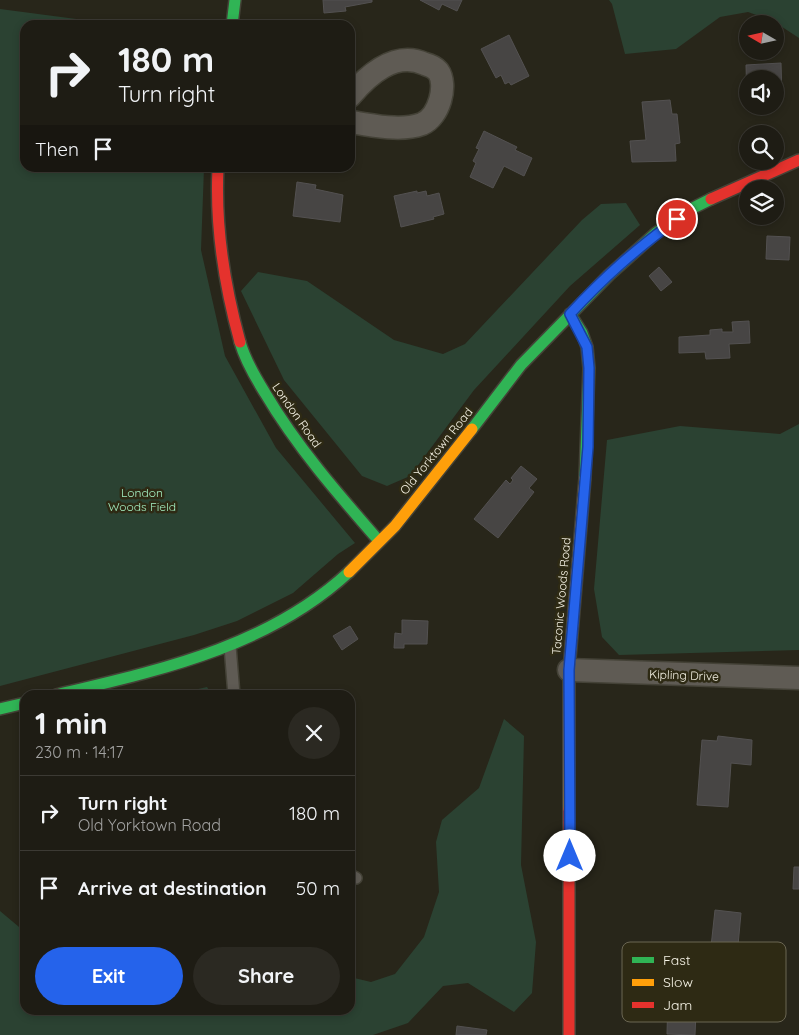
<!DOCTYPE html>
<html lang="en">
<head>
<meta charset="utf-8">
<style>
  :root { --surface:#1e1c14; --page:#2b2922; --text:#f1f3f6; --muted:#a1a1a0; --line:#3c3a34; --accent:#2563eb }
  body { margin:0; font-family:Quicksand,sans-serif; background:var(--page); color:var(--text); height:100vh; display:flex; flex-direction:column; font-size:19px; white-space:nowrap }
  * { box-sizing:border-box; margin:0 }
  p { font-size:16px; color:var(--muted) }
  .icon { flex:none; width:28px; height:28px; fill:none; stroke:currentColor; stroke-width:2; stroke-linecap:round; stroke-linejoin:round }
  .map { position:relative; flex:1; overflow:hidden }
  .panel { position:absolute; left:20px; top:690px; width:335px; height:325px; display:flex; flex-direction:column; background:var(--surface); border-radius:15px; box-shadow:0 2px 8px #0003,0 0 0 1px var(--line) }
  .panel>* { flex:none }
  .hud { position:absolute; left:20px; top:20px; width:335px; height:152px; border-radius:15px; box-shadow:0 2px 8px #0003,0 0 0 1px var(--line); background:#1e1c14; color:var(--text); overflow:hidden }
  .needle { width:32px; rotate:279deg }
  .buttons { position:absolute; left:739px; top:15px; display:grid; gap:10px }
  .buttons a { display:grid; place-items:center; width:45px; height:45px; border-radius:50%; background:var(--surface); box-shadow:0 2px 8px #0003,0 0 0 1px var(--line); font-size:25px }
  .pin { position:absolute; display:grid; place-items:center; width:42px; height:42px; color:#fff; margin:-21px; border:2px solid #fff; border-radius:50%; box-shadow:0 1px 5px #0007 }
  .me { position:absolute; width:55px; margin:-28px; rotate:0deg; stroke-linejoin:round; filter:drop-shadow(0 0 4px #0008) }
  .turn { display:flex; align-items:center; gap:18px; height:105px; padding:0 15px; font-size:22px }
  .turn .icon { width:65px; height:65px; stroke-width:2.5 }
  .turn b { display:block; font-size:35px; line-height:42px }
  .then { display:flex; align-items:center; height:48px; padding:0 15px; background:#0003; gap:10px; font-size:19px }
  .round { display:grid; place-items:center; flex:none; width:52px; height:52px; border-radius:26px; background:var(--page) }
  .overview { display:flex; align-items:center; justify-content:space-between; height:85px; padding:0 15px }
  h1 { font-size:30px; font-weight:800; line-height:38px }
  .action { display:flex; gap:10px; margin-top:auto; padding:10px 15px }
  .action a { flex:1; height:58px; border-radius:30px; background:var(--accent); color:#fff; font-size:20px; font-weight:800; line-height:58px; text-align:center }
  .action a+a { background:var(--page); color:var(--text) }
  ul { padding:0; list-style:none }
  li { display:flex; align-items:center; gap:15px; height:75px; padding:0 15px; border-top:1px solid var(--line) }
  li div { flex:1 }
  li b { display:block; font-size:19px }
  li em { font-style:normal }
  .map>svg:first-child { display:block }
  .green { fill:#2b4232 }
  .building { fill:#474544; stroke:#535151 }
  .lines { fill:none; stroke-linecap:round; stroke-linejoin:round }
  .lane-casing { stroke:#444237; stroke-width:14 }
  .street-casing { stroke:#444237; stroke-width:25 }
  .fast-casing { stroke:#444237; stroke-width:14 }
  .slow-casing { stroke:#444237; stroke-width:14 }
  .jam-casing { stroke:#444237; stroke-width:14 }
  .lane { stroke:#5f5b54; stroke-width:11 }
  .street { stroke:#5f5b54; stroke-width:22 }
  .fast { stroke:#30b455; stroke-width:11 }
  .slow { stroke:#ff9f0a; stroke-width:11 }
  .jam { stroke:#e5322d; stroke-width:11 }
  .route-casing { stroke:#184099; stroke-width:12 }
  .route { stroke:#2563eb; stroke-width:9 }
  .labels { text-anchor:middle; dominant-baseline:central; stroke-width:5; stroke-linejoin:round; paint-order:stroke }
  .street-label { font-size:12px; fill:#f6f3e6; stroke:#2e2a14 }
  .park-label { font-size:12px; fill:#a4efc2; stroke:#2e2a14 }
  .key { fill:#2e2a14; stroke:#6a6653; stroke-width:1 }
  .key-label { font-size:14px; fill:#f6f3e6 }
</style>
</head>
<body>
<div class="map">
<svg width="799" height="1035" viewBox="0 0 799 1035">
  <rect width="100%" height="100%" fill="#28261a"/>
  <path class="green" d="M609,0H799V38L773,21L748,12L720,17L676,49L625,54L612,4Z
    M0,9L122,25H25V168H204L201,250L225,356L276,448L355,543L338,554L293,593L237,621L194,635L0,686Z
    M626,203L640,225L570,286L474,390L410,476L387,486L362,476L284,380L241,291L258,272L307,281L394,340L443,354L465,344L582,220L601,204Z
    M799,424V650L619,655L602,637L594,589L607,440L680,426L780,434Z
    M207,687L212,695H172Z
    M504,719L524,736L521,865L536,942L532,993L514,1012L468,983L443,986L408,1023L373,1035H0V911L25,932V1010H350V977L371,982L395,974L424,937L439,892L436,842L442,820L479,788Z"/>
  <path class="building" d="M323,0H372V2L345,7L346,11L324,13Z
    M420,0H462L457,11L442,4L439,10Z
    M509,35L529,76L511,85L509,82L505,84L501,75L496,78L481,49Z
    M781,63L782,99L775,100V79H748L747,101L746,65Z
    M670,100L672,114H677L680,143L675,144L676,161L632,162L630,141L646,140L642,102Z
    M484,131L517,147L515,150L532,158L524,176L504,166L493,188L470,177L476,163L473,161L479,149L476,148Z
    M297,182L316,185L315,189L343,195L340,222L293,216Z
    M417,191V193L426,191L427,196L439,193L444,214L433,217L434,219L401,227L394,196Z
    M767,236L790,237L789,260L766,259Z
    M659,267L672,282L661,291L649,276Z
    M749,321L750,343L729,344L730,358L706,359L705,352L679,353V337L710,335V330L722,329V332H733L732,322Z
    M521,466L537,479L529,488L534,492L498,538L474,519L506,480L510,484L513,480L511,478Z
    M402,620L428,621L427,644H404V648H394L395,633L402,634Z
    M350,626L358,639L342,650L333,636Z
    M718,736L752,740L751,765L731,763L728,807L697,805L702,740L717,741Z
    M794,867H799V889H793Z
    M25,874V906L20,905Z
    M715,910L741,913L736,967L709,965Z
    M668,995L706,997L705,1012H696L695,1035L667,1034Z
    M457,1026L487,1030L486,1035H456Z"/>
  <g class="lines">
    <defs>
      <path id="lane" d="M230,646L234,695
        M350,875L356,878"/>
      <path id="street" d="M350,96C368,75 395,50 425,64C429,65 435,68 438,71C448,85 439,117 422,124C400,132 373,125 350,122
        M569,670L799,678"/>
      <path id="fast" d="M232,25L235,0
        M570,314L582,333L587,347L589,368L585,478
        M240,342C245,360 255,377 265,393C297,447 338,494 379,541
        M472,429L521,365L609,275L656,233L691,209L711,199
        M56,695C160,670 268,647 349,572
        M0,709L25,703"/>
      <path id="slow" d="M349,572L395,526L472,429
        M569,809V670L585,478"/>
      <path id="jam" d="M218,168C215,228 224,284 240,342
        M711,199L799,160
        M569,809V1035"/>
    </defs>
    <use href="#lane" class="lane-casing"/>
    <use href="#street" class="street-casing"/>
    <use href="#fast" class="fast-casing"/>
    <use href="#slow" class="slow-casing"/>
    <use href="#jam" class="jam-casing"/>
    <use href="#lane" class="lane"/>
    <use href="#street" class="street"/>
    <use href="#fast" class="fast"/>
    <use href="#slow" class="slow"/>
    <use href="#jam" class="jam"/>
  </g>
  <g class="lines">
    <defs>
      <path id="route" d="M570,856L569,670L588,447L589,368L587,347L570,314C605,276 635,250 677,219"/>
    </defs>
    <use href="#route" class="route-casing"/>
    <use href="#route" class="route"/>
  </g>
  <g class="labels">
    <g class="street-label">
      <text transform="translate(297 415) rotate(55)">London Road</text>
      <text transform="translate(436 451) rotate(-51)">Old Yorktown Road</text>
      <text transform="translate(561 596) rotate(-85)">Taconic Woods Road</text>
      <text transform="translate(684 675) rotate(2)">Kipling Drive</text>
    </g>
    <g class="park-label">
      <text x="142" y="492">London<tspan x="142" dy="14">Woods Field</tspan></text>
    </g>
  </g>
  <rect x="622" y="942" width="164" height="80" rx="8" class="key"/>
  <rect x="632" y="957" width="22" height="6" fill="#30b455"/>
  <rect x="632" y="979" width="22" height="7" fill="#ff9f0a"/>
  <rect x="632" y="1002" width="22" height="6" fill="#e5322d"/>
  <g class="key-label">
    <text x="663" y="965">Fast</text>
    <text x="663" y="987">Slow</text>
    <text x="663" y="1010">Jam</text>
  </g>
</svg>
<div class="buttons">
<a><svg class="needle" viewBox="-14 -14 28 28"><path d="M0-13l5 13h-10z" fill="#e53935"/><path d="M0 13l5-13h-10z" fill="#a1a1a0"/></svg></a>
<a><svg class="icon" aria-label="sound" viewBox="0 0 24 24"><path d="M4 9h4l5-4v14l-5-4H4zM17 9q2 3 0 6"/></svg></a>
<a><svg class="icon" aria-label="search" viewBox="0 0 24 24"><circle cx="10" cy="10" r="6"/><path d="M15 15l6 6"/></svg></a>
<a><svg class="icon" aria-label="layers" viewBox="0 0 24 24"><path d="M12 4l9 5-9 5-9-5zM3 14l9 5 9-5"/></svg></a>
</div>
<div class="pin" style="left:677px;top:219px;background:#d93025"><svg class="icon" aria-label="arrive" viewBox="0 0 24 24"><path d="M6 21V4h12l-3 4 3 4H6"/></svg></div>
<svg class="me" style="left:570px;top:856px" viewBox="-20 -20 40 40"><circle r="19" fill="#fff"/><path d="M0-13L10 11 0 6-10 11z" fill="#2563eb"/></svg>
<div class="hud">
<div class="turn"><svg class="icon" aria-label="right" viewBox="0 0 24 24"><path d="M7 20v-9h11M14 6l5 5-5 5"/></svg><div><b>180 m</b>Turn right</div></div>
<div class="then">Then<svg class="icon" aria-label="arrive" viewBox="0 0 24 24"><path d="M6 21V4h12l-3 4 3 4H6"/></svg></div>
</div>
<section class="panel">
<div class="overview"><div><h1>1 min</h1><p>230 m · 14:17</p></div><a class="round"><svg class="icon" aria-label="close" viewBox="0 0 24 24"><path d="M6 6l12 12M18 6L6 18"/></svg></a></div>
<ul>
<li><svg class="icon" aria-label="right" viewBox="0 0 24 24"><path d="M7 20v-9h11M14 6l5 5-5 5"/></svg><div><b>Turn right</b><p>Old Yorktown Road</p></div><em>180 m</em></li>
<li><svg class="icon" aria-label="arrive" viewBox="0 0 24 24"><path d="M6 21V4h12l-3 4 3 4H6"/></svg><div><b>Arrive at destination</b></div><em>50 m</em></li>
</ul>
<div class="action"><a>Exit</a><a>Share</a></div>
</section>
</div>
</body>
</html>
